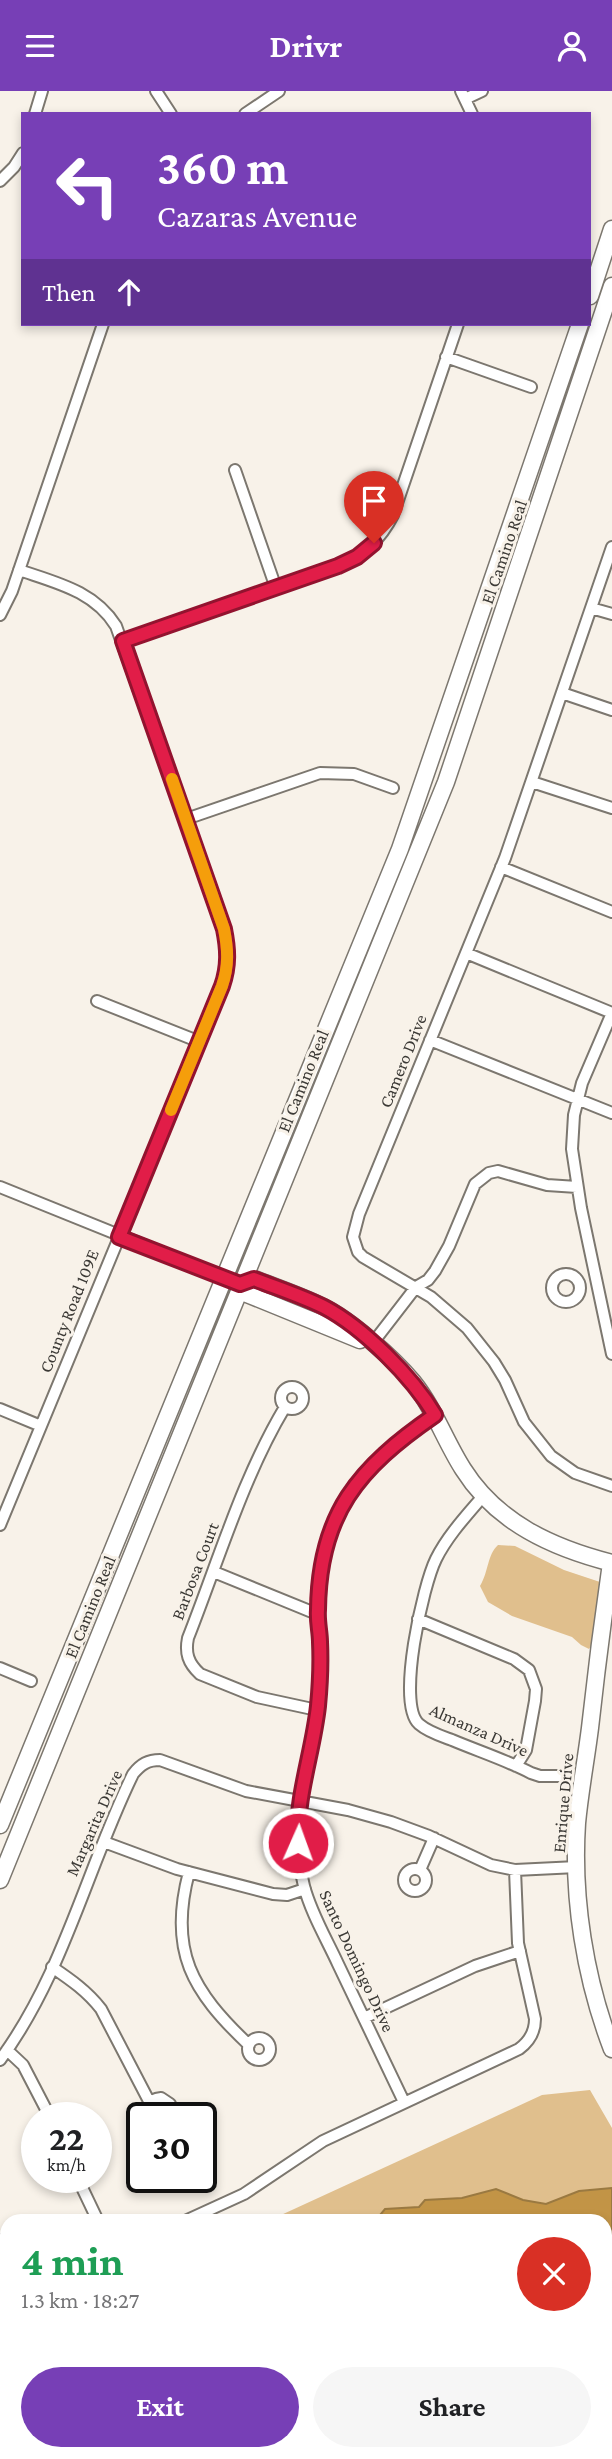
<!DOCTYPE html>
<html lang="en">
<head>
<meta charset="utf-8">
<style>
  :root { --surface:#fff; --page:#f6f6f6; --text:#202124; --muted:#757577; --accent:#773fb6 }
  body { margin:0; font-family:"Crimson Pro",serif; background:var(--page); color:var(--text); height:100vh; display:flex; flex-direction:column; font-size:26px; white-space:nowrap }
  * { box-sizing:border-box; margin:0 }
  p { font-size:23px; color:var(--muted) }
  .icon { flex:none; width:38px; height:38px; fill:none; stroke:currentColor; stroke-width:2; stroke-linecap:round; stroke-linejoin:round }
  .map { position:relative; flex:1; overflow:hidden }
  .sheet { position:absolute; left:0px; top:2123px; width:612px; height:247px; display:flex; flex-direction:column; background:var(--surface); border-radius:21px 21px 0 0; box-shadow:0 4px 10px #0003 }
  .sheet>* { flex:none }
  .banner { position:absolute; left:21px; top:21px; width:570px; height:214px; border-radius:0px; box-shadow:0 4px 10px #0003; background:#773fb6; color:#fff; overflow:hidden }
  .speed { position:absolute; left:21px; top:2011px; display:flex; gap:14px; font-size:35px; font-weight:700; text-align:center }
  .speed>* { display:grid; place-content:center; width:91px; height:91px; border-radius:50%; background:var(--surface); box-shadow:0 4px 10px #0003; line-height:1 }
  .speed small { font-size:18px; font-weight:400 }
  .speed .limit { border:4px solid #111; border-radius:10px; background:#fff; color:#111 }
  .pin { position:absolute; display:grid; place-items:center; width:60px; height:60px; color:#fff; margin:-72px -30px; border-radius:50% 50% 50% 0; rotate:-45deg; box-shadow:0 0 7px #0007 }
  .pin .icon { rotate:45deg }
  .me { position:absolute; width:77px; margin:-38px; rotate:2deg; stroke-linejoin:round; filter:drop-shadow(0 0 5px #0008) }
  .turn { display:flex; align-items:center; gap:24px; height:147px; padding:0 21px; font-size:32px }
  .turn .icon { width:91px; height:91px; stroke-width:2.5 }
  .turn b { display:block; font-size:49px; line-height:60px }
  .then { display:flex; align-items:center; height:66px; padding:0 21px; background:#0003; gap:14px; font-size:26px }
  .round { display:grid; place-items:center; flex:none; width:74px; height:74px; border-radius:37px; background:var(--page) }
  .overview { display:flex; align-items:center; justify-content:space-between; height:119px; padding:0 21px }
  h1 { font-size:42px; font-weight:700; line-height:52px; color:#1e9e55 }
  .primary-button { display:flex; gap:14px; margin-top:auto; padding:14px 21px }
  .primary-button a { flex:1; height:80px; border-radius:42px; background:var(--accent); color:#fff; font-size:28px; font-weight:700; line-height:80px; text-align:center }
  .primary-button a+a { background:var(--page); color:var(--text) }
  header { display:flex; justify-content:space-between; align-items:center; height:91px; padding:0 21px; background:var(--accent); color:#fff; font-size:32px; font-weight:700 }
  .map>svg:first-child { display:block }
  .green { fill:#e0bf8d }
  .water { fill:#c29446; stroke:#9a7941; stroke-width:2 }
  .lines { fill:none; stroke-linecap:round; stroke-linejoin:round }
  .street-casing { stroke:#7c776f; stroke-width:14 }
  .secondary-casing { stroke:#7c776f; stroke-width:19 }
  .street { stroke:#fff; stroke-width:10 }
  .secondary { stroke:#fff; stroke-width:16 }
  .route-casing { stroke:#92132f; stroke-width:18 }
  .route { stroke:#e11d48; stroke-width:12 }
  .slow { stroke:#f59e0b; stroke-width:12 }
  .labels { text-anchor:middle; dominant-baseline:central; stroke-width:6; stroke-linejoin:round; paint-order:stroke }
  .street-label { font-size:18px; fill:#3c3a36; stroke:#f8f2e9 }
</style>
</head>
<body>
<header><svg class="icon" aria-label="menu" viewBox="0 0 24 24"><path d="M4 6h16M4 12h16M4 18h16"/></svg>Drivr<svg class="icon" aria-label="person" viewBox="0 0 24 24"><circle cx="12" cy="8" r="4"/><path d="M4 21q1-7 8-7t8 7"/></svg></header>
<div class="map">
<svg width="612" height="2368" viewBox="0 0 612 2368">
  <rect width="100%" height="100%" fill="#f8f2e9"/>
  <path class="green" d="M498,1454L515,1455L564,1479L603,1492L596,1547L589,1558L581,1554L572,1546L512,1525L488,1511L480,1495C489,1480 487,1464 498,1454Z
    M590,1999L612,2037V2368H0V2239L7,2244V2362H606V2130H268L542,2004Z"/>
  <path class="water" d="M612,2097V2308L606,2316V2130H381L380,2124L385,2118L419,2116L425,2109L462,2107L496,2098L523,2109L546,2113L579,2100Z
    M410,2363H588L586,2368H412Z"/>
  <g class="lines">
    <defs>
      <path id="street" d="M156,0L171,23
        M461,0L472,23
        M465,8L482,0
        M35,23L42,0
        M245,23L279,0
        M0,90L14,76L23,62
        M446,266L531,296
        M235,379L276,497
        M612,456L505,767L359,1123L353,1146L358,1161L363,1166L431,1206L467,1237L494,1271L505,1289L524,1331L551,1365L575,1382L612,1395
        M591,517L612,523
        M0,524L12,500L103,233
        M123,550L338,476C363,465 381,448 393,424L458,233
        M562,602L612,619
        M532,691L612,717
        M186,728L320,682L354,683L393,697
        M501,776L612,821
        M466,862L612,922
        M97,910L200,951
        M612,922L582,992L574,1024L572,1058L581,1117L612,1263
        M430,949L612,1022
        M0,1096L223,1186
        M552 1197a14 14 0 1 1 28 0a14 14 0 1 1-28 0Z
        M372,1253L416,1196L428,1189L435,1180L449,1155L475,1093L489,1082L498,1080L547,1094L577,1096
        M281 1307a11 11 0 1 1 22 0a11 11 0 1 1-22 0Z
        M285,1316C243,1386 218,1471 188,1547C185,1562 188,1572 200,1583L257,1606L317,1619
        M0,1318L41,1335
        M484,1404C467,1424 448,1444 436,1468C423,1494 396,1613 419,1633C428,1641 441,1645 452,1649C478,1660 506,1669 531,1682L540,1685H564
        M0,1434L200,951C215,913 234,879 224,838L116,535C94,500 57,492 19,479
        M214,1481L317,1523
        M418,1528L514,1568L529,1579L536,1598L535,1610L526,1659L516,1675
        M0,1577L31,1590
        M104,1751L177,1778L273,1803L287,1804L305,1798
        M404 1789a11 11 0 1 1 22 0a11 11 0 1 1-22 0Z
        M420,1779L434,1747
        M189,1781C168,1860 192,1900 249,1954
        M52,1876C71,1889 87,1900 101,1918L150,2012
        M364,1927L475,1875L520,1860
        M248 1958a11 11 0 1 1 22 0a11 11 0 1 1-22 0Z
        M7,1959L23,1974L50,2026
        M0,1969C63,1884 87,1777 133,1683C141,1673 148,1669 160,1669L246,1700L348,1719L391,1731L429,1745L491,1774L515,1779L577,1776
        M404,2011C382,1965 360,1919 338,1873C326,1847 311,1822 304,1795C288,1733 309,1688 316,1628C319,1602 322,1575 320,1549C320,1540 318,1532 317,1523C315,1428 361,1375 435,1324
        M152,2026C145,2017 149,2008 161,2007L170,2013V2021L167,2026
        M77,2086L98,2130
        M185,2130L244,2103L323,2050L519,1958C530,1950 535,1941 535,1928L518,1852L515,1779
        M0,2149L7,2164"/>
      <path id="secondary" d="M590,205L612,138
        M240,1193L254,1188C277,1197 301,1205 323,1216C350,1229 393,1267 413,1291C434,1317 445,1350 463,1378C497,1432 553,1457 612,1472
        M240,1193L247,1203L360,1249
        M611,1472C603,1527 596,1582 590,1637C586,1669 580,1700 577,1732C572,1807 585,1888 612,1958
        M0,1734L400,758L580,233
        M0,1789L446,691L612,195"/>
    </defs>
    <use href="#street" class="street-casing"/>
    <use href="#secondary" class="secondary-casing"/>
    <use href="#street" class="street"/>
    <use href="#secondary" class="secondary"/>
  </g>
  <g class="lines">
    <defs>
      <path id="route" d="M298,1752C296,1705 313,1661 318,1615C320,1594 321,1572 320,1551C320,1541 317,1530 318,1519C319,1423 358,1377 435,1324C412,1286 364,1237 324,1216C302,1205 277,1197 254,1188L240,1193L119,1146L222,895C229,875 228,858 224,838L123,550L338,475L357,466L374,452"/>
    </defs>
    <use href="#route" class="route-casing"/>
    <use href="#route" class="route"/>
    <path class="slow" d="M171,1019L222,895C229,875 228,858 224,838L172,688"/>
  </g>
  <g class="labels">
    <g class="street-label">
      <text transform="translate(504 461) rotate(-71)">El Camino Real</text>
      <text transform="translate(403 970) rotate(-68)">Camero Drive</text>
      <text transform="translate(303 990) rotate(-68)">El Camino Real</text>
      <text transform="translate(69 1220) rotate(-68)">County Road 109E</text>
      <text transform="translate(195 1480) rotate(-69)">Barbosa Court</text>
      <text transform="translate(90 1516) rotate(-68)">El Camino Real</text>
      <text transform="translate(479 1639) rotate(24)">Almanza Drive</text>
      <text transform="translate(563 1712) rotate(-85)">Enrique Drive</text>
      <text transform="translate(94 1732) rotate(-66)">Margarita Drive</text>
      <text transform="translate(357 1870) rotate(65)">Santo Domingo Drive</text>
    </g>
  </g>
</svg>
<div class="speed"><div>22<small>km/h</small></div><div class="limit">30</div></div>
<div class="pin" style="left:374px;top:452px;background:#d93025"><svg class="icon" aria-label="arrive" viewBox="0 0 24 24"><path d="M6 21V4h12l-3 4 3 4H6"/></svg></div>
<svg class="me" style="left:298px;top:1752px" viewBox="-20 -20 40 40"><circle r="17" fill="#e11d48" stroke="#fff" stroke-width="3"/><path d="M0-11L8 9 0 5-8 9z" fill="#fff"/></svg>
<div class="banner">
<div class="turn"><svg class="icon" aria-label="left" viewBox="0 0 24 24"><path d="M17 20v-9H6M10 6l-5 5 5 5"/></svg><div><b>360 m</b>Cazaras Avenue</div></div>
<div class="then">Then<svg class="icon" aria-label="ahead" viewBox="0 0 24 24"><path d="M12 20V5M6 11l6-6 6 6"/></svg></div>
</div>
<section class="sheet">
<div class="overview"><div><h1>4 min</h1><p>1.3 km · 18:27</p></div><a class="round" style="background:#d93025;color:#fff"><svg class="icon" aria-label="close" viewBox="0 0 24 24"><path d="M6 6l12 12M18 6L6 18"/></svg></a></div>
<div class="primary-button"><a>Exit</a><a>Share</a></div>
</section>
</div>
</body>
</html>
